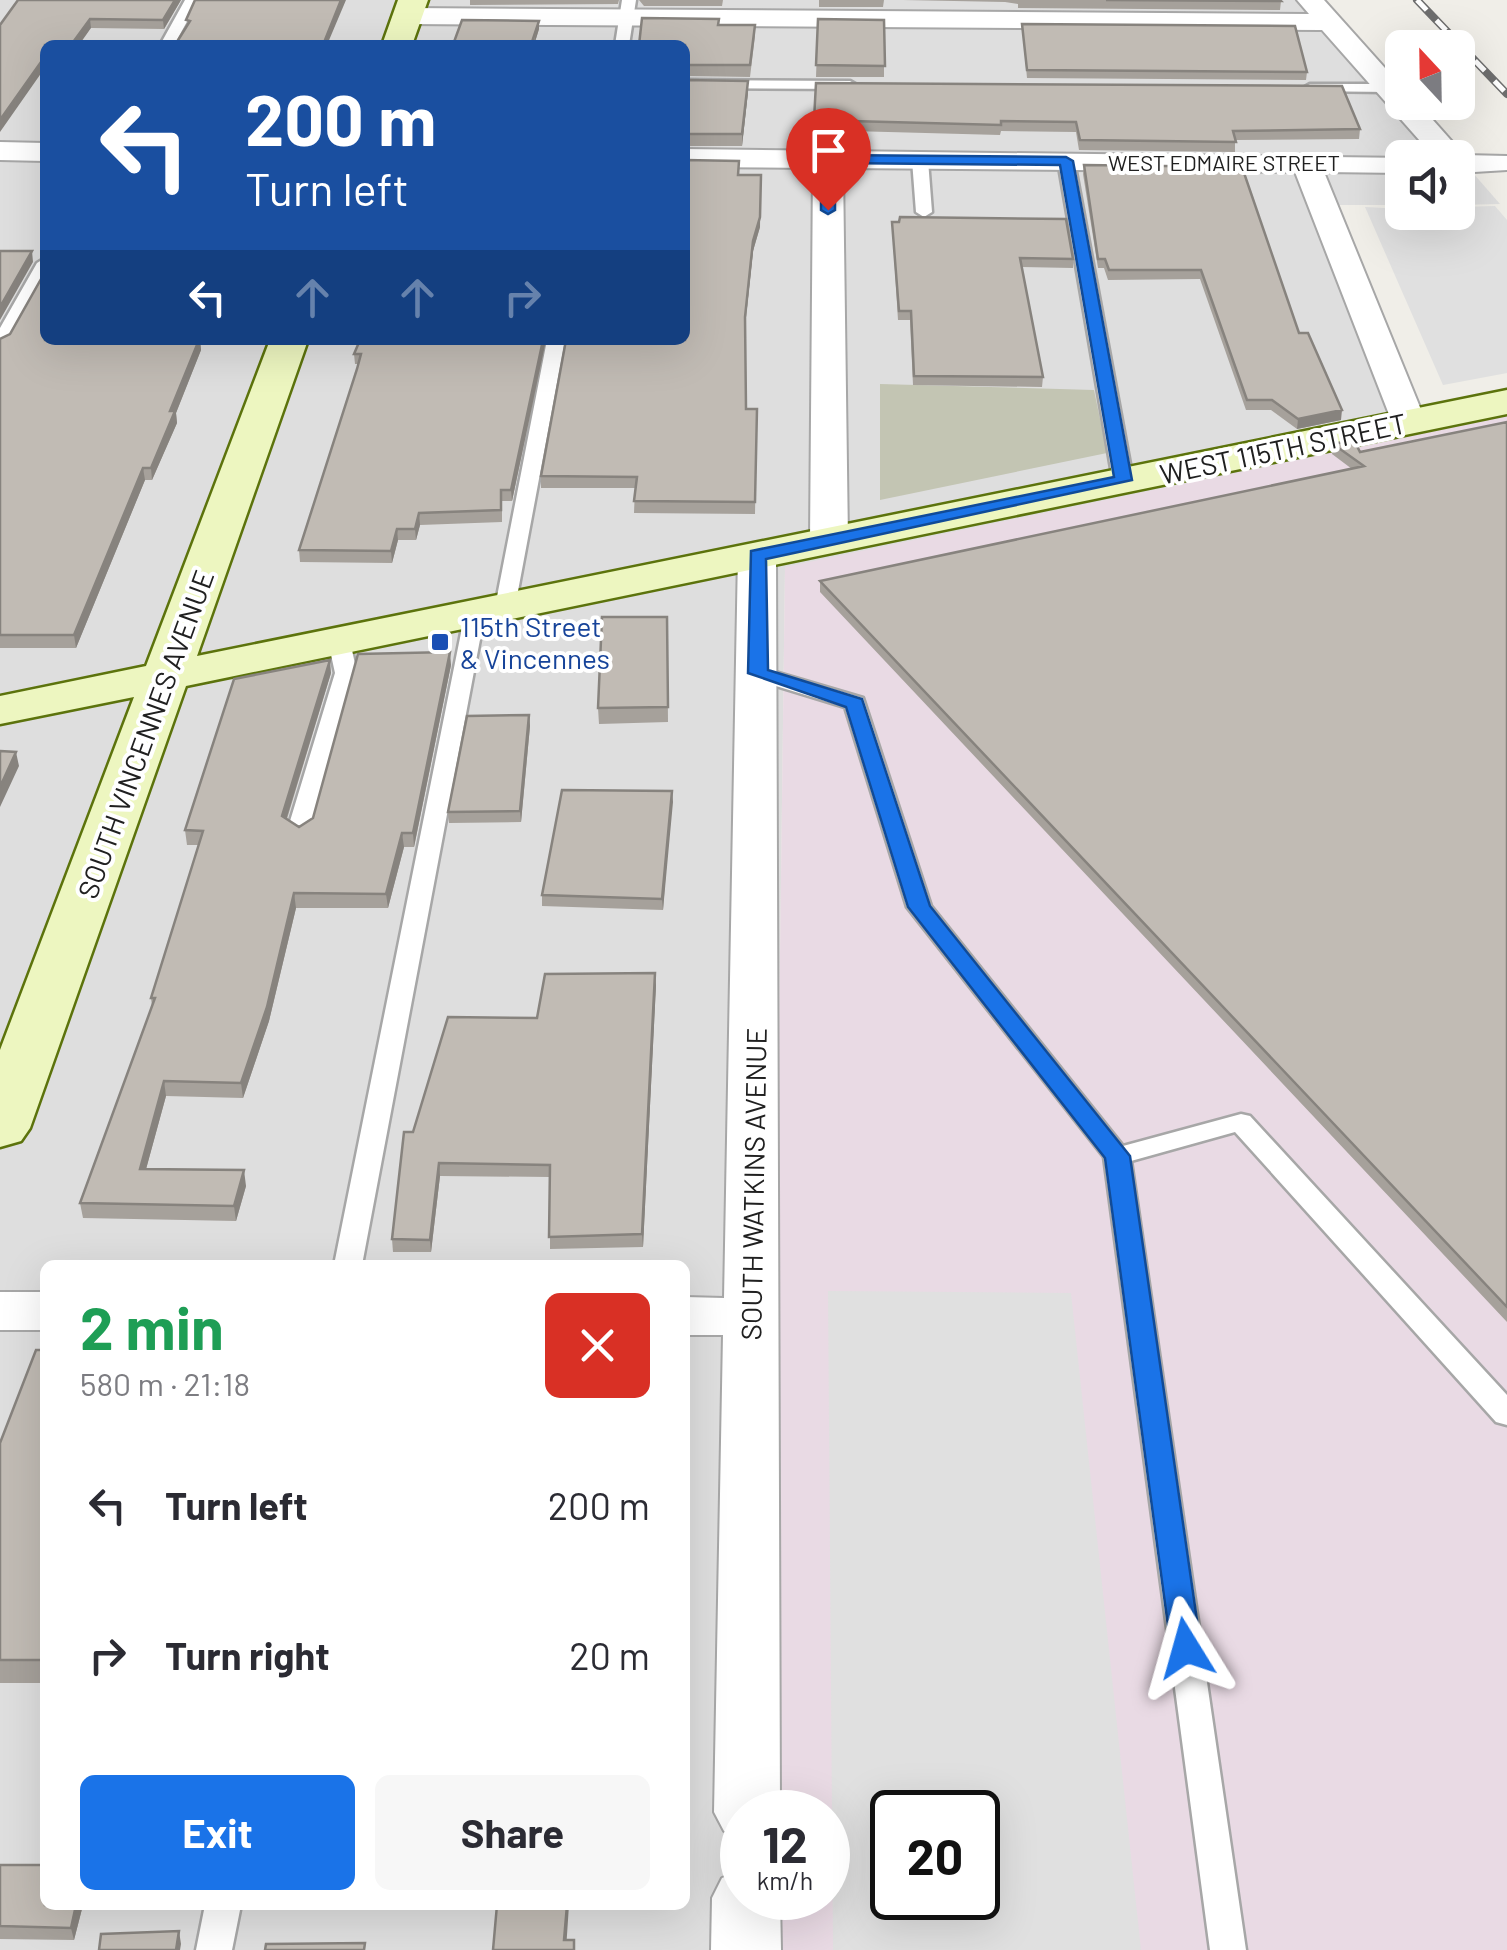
<!DOCTYPE html>
<html lang="en">
<head>
<meta charset="utf-8">
<style>
  :root { --surface:#fff; --page:#f7f7f7; --text:#2b2b33; --muted:#7c7c81; --accent:#1a73e8 }
  body { margin:0; font-family:Barlow,sans-serif; background:var(--page); color:var(--text); height:100vh; display:flex; flex-direction:column; font-size:38px; white-space:nowrap }
  * { box-sizing:border-box; margin:0 }
  p { font-size:32px; color:var(--muted) }
  .icon { flex:none; width:55px; height:55px; fill:none; stroke:currentColor; stroke-width:2; stroke-linecap:round; stroke-linejoin:round }
  .map { position:relative; flex:1; overflow:hidden }
  .details { position:absolute; left:40px; top:1260px; width:650px; height:650px; display:flex; flex-direction:column; background:var(--surface); border-radius:15px; box-shadow:0 10px 40px #0002 }
  .details>* { flex:none }
  .hud { position:absolute; left:40px; top:40px; width:650px; height:305px; border-radius:15px; box-shadow:0 10px 40px #0002; background:#1a4fa0; color:#fff; overflow:hidden }
  .needle { width:65px; rotate:338deg }
  .buttons { position:absolute; left:1385px; top:30px; display:grid; gap:20px }
  .buttons a { display:grid; place-items:center; width:90px; height:90px; border-radius:15px; background:var(--surface); box-shadow:0 10px 40px #0002; font-size:50px }
  .speed { position:absolute; left:720px; top:1790px; display:flex; gap:20px; font-size:50px; font-weight:700; text-align:center }
  .speed>* { display:grid; place-content:center; width:130px; height:130px; border-radius:50%; background:var(--surface); box-shadow:0 10px 40px #0002; line-height:1 }
  .speed small { font-size:25px; font-weight:400 }
  .speed .limit { border:5px solid #111; border-radius:15px; background:#fff; color:#111 }
  .pin { position:absolute; display:grid; place-items:center; width:85px; height:85px; color:#fff; margin:-102px -42px; border-radius:50% 50% 50% 0; rotate:-45deg; box-shadow:0 0 10px #0007 }
  .pin .icon { rotate:45deg }
  .me { position:absolute; width:110px; margin:-55px; rotate:352deg; stroke-linejoin:round; filter:drop-shadow(0 0 8px #0008) }
  .turn { display:flex; align-items:center; gap:35px; height:210px; padding:0 40px; font-size:45px }
  .turn .icon { width:130px; height:130px; stroke-width:2.5 }
  .turn b { display:block; font-size:70px; line-height:85px }
  .lanes { display:flex; align-items:center; height:95px; padding:0 40px; background:#0003; justify-content:center; gap:50px; direction:ltr }
  .lanes .off { opacity:.35 }
  .round { display:grid; place-items:center; flex:none; width:105px; height:105px; border-radius:15px; background:var(--page) }
  .headline { display:flex; align-items:center; justify-content:space-between; height:170px; padding:0 40px }
  h1 { font-size:60px; font-weight:700; line-height:75px; color:#1e9e55 }
  .button { display:flex; gap:20px; margin-top:auto; padding:20px 40px }
  .button a { flex:1; height:115px; border-radius:15px; background:var(--accent); color:#fff; font-size:40px; font-weight:700; line-height:115px; text-align:center }
  .button a+a { background:var(--page); color:var(--text) }
  ul { padding:0; list-style:none }
  li { display:flex; align-items:center; gap:30px; height:150px; padding:0 40px }
  li div { flex:1 }
  li b { display:block; font-size:38px }
  li em { font-style:normal }
  .map>svg:first-child { display:block }
  .residential { fill:#dedede; fill-rule:evenodd }
  .industrial { fill:#e9dae4; fill-rule:evenodd }
  .construction { fill:#c3c5b3 }
  .parking { fill:#e0e0e0; fill-rule:evenodd }
  .lines { fill:none; stroke-linecap:round; stroke-linejoin:round }
  .lane-casing { stroke:#a7a7a7; stroke-width:5 }
  .street-casing { stroke:#a7a7a7; stroke-width:4 }
  .secondary-casing { stroke:#5c730c; stroke-width:5 }
  .lane { fill:#fff; fill-rule:evenodd }
  .street { fill:#fff; fill-rule:evenodd }
  .secondary { fill:#edf6c0; fill-rule:evenodd }
  .rail-casing { stroke:#6e6e6e; stroke-width:8 }
  .rail { stroke:#fff; stroke-width:5; stroke-dasharray:14; stroke-linecap:butt }
  .wall { fill:#a6a19b }
  .shaded-wall { fill:#87837e }
  .building { fill:#c1bbb4; stroke:#87837e; stroke-width:2.5 }
  .route { fill:#1a73e8; stroke:#114b97; stroke-width:2.5 }
  .transit-dot { fill:#1a4fb4; stroke:#fff; stroke-width:4 }
  .labels { text-anchor:middle; dominant-baseline:central; stroke-width:8; stroke-linejoin:round; paint-order:stroke }
  .far-street-label { font-size:22px; fill:#202020; stroke:#fff }
  .street-label { font-size:28px; fill:#202020; stroke:#fff }
  .transit-label { font-size:28px; fill:#164399; stroke:#fff; text-anchor:start }
</style>
</head>
<body>
<div class="map">
<svg width="1507" height="1950" viewBox="0 0 1507 1950">
  <rect width="100%" height="100%" fill="#f0eee8"/>
  <path class="residential" d="M0,0H1322L1402,92V102L1412,103L1500,204L1458,205V158H1402V205H1318L1409,437L785,568L769,1812H742V1898H768L767,1950H0ZM45,45H685V340H45ZM45,1265H685V1905H45Z"/>
  <path class="industrial" d="M1507,416V1950H767L768,1898H828V1812H769L785,567ZM892,1812H978V1898H892Z"/>
  <path class="construction" d="M880,384L1094,390L1107,453L880,500Z"/>
  <path class="parking" d="M1495,206L1507,220V373L1443,385L1365,207L1458,212V207Z
    M828,1291L1071,1293L1141,1950H833ZM892,1812H978V1898H892Z"/>
  <g class="lines">
    <defs>
      <path id="lane" d="M185,0H199L174,45H160Z
        M622,0H636L629,45H615Z
        M685,80L850,81L857,85L850,89L685,88Z
        M1310,84H1387L1394,88L1387,92L1305,91L1303,88Z
        M920,155L928,160L932,212L924,217L916,212L912,160Z
        M1066,156L1074,161L1133,480L1123,486L1113,480L1058,161Z
        M45,258V278L9,343L0,348V328L37,263Z
        M547,340H565L515,607L505,613L495,607Z
        M475,607L485,613L362,1265H334L465,613Z
        M339,635L350,641L357,673L311,831L299,838L287,831L335,673L328,641Z
        M758,667L863,698L931,906L1123,1146L1241,1114L1250,1116L1507,1395V1425L1496,1422L1235,1132L1131,1161L1246,1950H1210L1104,1157L907,907L845,707L750,678L747,673L750,668Z
        M205,1905H241L232,1950H196Z"/>
      <path id="street" d="M1297,0H1324L1402,87V102H1417L1464,155L1507,156V170L1458,173V158H1435L1322,30L408,24L395,16L408,8L1309,14Z
        M0,142L45,143V161L0,160Z
        M685,149L1411,158H1402V173L1324,172L1426,422L1421,429H1397L1392,422L1295,172L843,168L848,541L842,549H816L810,541L813,168L685,167Z
        M757,544L770,547L776,555L780,1812H742V1838L724,1831L714,1812L723,1335H685V1297L724,1298L738,555L744,547Z
        M0,1292H45V1330H0Z
        M742,1870V1898H780L781,1950H711L712,1898L722,1878Z"/>
      <path id="secondary" d="M398,0H428L412,45H382Z
        M270,340H308L197,656L1507,390V414L186,686L30,1128L21,1141L0,1147V1050L134,697L0,724V696L146,666Z"/>
    </defs>
    <use href="#lane" class="lane-casing"/>
    <use href="#street" class="street-casing"/>
    <use href="#secondary" class="secondary-casing"/>
    <use href="#lane" class="lane"/>
    <use href="#street" class="street"/>
    <use href="#secondary" class="secondary"/>
    <defs>
      <path id="rail" d="M1417,0L1507,94"/>
    </defs>
    <use href="#rail" class="rail-casing"/>
    <use href="#rail" class="rail"/>
  </g>
  <path class="wall" d="M18,0H181L164,29L91,28L45,45V72H42Z
    M470,0H619L618,4L470,5Z
    M639,0H723L722,6H644Z
    M819,0H884L883,7H819Z
    M903,0H1280L1281,1L1280,10L1018,8V4L1005,2Z
    M719,19V25L755,36L750,77L685,76V45Z
    M818,19L884,20V77H816Z
    M1022,24L1307,72L1306,80L1027,78Z
    M539,29L534,45H454V42Z
    M685,80L748,92L742,146H685Z
    M816,83L1360,129L1359,139L1235,140V152L1079,150L1076,132L1001,131L1000,135L814,130Z
    M1084,165L1299,333L1341,420L1297,429L1271,410H1246L1200,279L1108,280L1104,268H1098L1083,174Z
    M739,175H761L760,227L753,251L745,326L746,409H757L755,514L634,513L635,488H541V476L685,340Z
    M892,222L1073,259V268L1022,267L1043,377L1042,387L913,385L910,320H898Z
    M0,339L200,340L201,350L176,413L177,423L152,480H145L76,648H0Z
    M360,340H546L512,501H502V522L420,525L416,540H398L392,563L300,562L299,550L359,364H355L354,354Z
    M1507,422V1322L820,592V581L1352,469L1332,454L1333,444L1360,452Z
    M667,617L668,722L599,724L598,708Z
    M451,665L414,847H404L388,908H296L269,1021L243,1098L166,1096L146,1169L246,1186L236,1221L83,1218L80,1203L152,1006L151,998L199,845H187L185,830L331,673L287,819L299,827L313,818Z
    M529,715L530,726L521,822L449,823L448,812Z
    M672,791L663,910L542,906V895Z
    M656,985L643,1247L550,1249V1177L440,1176L431,1252H393L392,1239L413,1132Z
    M45,1350V1683H0V1443Z
    M0,1865L45,1905H83L74,1940L0,1939Z"/>
  <path class="shaded-wall" d="M175,0H181L164,29L163,20Z
    M341,0H346L327,45H323Z
    M90,19L91,28L79,45H71Z
    M539,21V29L534,45H533Z
    M41,62L42,72L0,132V120Z
    M748,81V92L742,146V134Z
    M760,217V227L753,251L745,327L753,241Z
    M32,251L33,262L0,320V307Z
    M194,340H200L201,350L176,413L177,423L152,480L151,468Z
    M543,340H546L512,501L511,490Z
    M1342,410L1341,420L1297,429L1298,419Z
    M143,468L145,480L76,648L74,635Z
    M419,513L420,525L416,540L415,529Z
    M397,529L398,540L392,563L391,551Z
    M450,652L451,665L414,847L413,833Z
    M330,660L331,673L283,830L282,816Z
    M529,715L530,726L521,822L520,811Z
    M16,752L19,766L0,807V787Z
    M672,791L673,802L663,910L662,899Z
    M402,833L404,847L388,908L386,894Z
    M294,893L296,908L269,1021L243,1098L241,1083Z
    M655,973L656,985L643,1247L642,1234Z
    M164,1081L166,1096L142,1184L140,1169Z
    M439,1163L440,1176L431,1252L430,1240Z
    M244,1170L246,1186L236,1221L234,1206Z
    M76,1905H83L74,1940L71,1928Z
    M567,1905H569L566,1950L564,1940Z
    M179,1931L181,1944L180,1950H176Z"/>
  <path class="building" d="M18,0H175L163,20L90,19L71,45H45V62H41L0,120V25Z
    M195,0H341L323,45H175L190,21L186,20Z
    M1106,0H1280L1281,1Z
    M642,18L719,19L718,25H755L750,65H685V45H639Z
    M818,19L884,20L885,66L816,65Z
    M462,20L539,21L532,42H454Z
    M1022,24L1295,26L1307,72L1027,70Z
    M685,80L748,81L742,134H685Z
    M816,83L1342,86L1360,129L1233,131L1236,142L1080,140L1076,122L1001,121V125L814,120Z
    M685,160L739,161L738,175H761L760,217L753,241L745,317L746,409H757L755,502L634,501L637,477L541,476L566,340H685Z
    M1084,165L1242,167L1299,333H1308L1342,410L1298,419L1272,400H1247L1201,270H1109L1105,259H1098Z
    M900,217L1066,219L1073,259L1020,258L1043,377L914,376L911,311H899L892,222H899Z
    M0,251H32L0,307Z
    M45,272V340H199L170,411H175L151,468H143L74,635H0V339L10,334Z
    M360,340H543L511,490H501V510L419,513L415,529H397L391,551L299,550L357,369L361,354H354Z
    M1507,422V1307L820,581L1364,466L1333,444L1354,440L1360,452Z
    M602,617H667L668,707L598,708Z
    M450,652L413,833H402L386,894L294,893L267,1007L241,1083L164,1081L140,1169L244,1170L234,1206L80,1203L155,998H151L203,831L185,830L234,679L330,660L282,816L299,827L313,818L358,654Z
    M529,715L520,811L448,812L467,716Z
    M0,751L16,752L0,787Z
    M562,790L672,791L662,899L542,895Z
    M655,973L642,1234L549,1237L550,1165L439,1163L430,1240L392,1239L404,1132H413L448,1017L537,1018L545,974Z
    M36,1350H45V1660H0V1443Z
    M0,1865H45V1905H76L71,1928L0,1926Z
    M497,1905H567L564,1940H574V1950H493Z
    M179,1931L176,1950H99L101,1934Z
    M365,1943L364,1950H265L266,1944Z"/>
  <path class="route" d="M828,155L1066,157L1073,161L1132,480L766,559L768,670L862,699L930,906L1130,1156L1201,1648L1196,1656H1175L1171,1648L1105,1158L908,907L846,707L748,673L751,551L1114,477L1060,165L835,163V210L828,214L821,210V159Z"/>
  <rect class="transit-dot" x="430" y="632" width="20" height="20" rx="5"/>
  <g class="labels">
    <g class="far-street-label">
      <text x="1224" y="162">WEST EDMAIRE STREET</text>
    </g>
    <g class="street-label">
      <text transform="translate(1283 448) rotate(-12)">WEST 115TH STREET</text>
      <text transform="translate(145 734) rotate(-70)">SOUTH VINCENNES AVENUE</text>
      <text transform="translate(753 1184) rotate(-89)">SOUTH WATKINS AVENUE</text>
    </g>
    <g class="transit-label">
      <text x="460" y="626">115th Street<tspan x="460" dy="32">&amp; Vincennes</tspan></text>
    </g>
  </g>
</svg>
<div class="buttons">
<a><svg class="needle" viewBox="-14 -14 28 28"><path d="M0-13l5 13h-10z" fill="#e53935"/><path d="M0 13l5-13h-10z" fill="#7c7c81"/></svg></a>
<a><svg class="icon" aria-label="sound" viewBox="0 0 24 24"><path d="M4 9h4l5-4v14l-5-4H4zM17 9q2 3 0 6"/></svg></a>
</div>
<div class="speed"><div>12<small>km/h</small></div><div class="limit">20</div></div>
<div class="pin" style="left:828px;top:210px;background:#d93025"><svg class="icon" aria-label="arrive" viewBox="0 0 24 24"><path d="M6 21V4h12l-3 4 3 4H6"/></svg></div>
<svg class="me" style="left:1186px;top:1648px" viewBox="-20 -20 40 40"><path d="M0-17L14 15 0 8-14 15z" fill="#1a73e8" stroke="#fff" stroke-width="4"/></svg>
<div class="hud">
<div class="turn"><svg class="icon" aria-label="left" viewBox="0 0 24 24"><path d="M17 20v-9H6M10 6l-5 5 5 5"/></svg><div><b>200 m</b>Turn left</div></div>
<div class="lanes"><svg class="icon" aria-label="left" viewBox="0 0 24 24"><path d="M17 20v-9H6M10 6l-5 5 5 5"/></svg><svg class="icon off" aria-label="ahead" viewBox="0 0 24 24"><path d="M12 20V5M6 11l6-6 6 6"/></svg><svg class="icon off" aria-label="ahead" viewBox="0 0 24 24"><path d="M12 20V5M6 11l6-6 6 6"/></svg><svg class="icon off" aria-label="right" viewBox="0 0 24 24"><path d="M7 20v-9h11M14 6l5 5-5 5"/></svg></div>
</div>
<section class="details">
<div class="headline"><div><h1>2 min</h1><p>580 m · 21:18</p></div><a class="round" style="background:#d93025;color:#fff"><svg class="icon" aria-label="close" viewBox="0 0 24 24"><path d="M6 6l12 12M18 6L6 18"/></svg></a></div>
<ul>
<li><svg class="icon" aria-label="left" viewBox="0 0 24 24"><path d="M17 20v-9H6M10 6l-5 5 5 5"/></svg><div><b>Turn left</b></div><em>200 m</em></li>
<li><svg class="icon" aria-label="right" viewBox="0 0 24 24"><path d="M7 20v-9h11M14 6l5 5-5 5"/></svg><div><b>Turn right</b></div><em>20 m</em></li>
</ul>
<div class="button"><a>Exit</a><a>Share</a></div>
</section>
</div>
</body>
</html>
